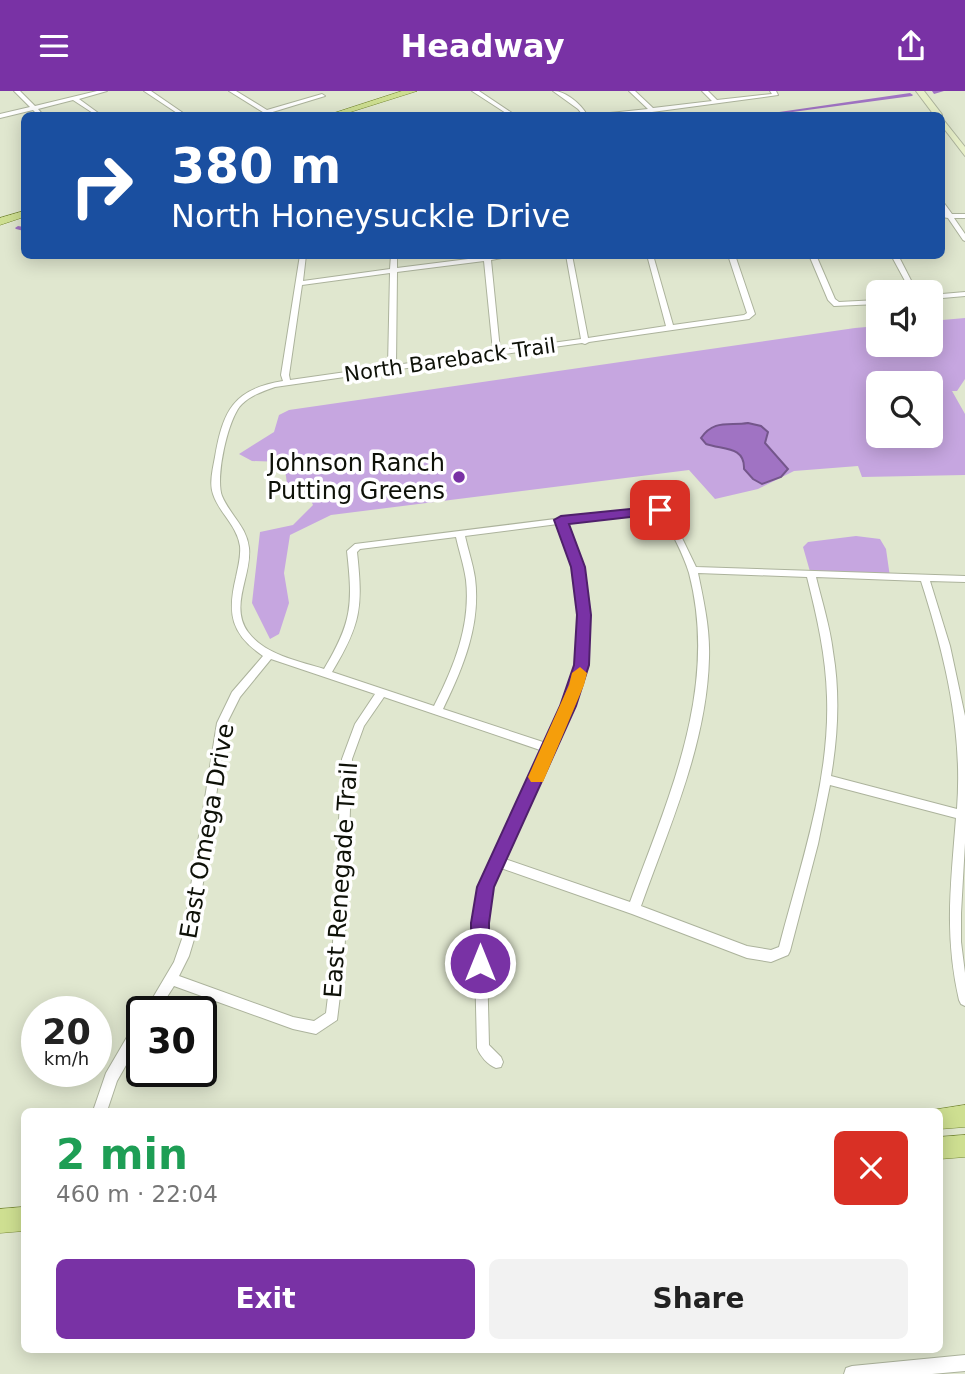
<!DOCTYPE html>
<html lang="en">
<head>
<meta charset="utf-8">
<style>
  :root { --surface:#fff; --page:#f2f2f2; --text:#222; --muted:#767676; --accent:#7932a5 }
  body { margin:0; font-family:"DejaVu Sans",sans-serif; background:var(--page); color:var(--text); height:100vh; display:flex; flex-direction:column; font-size:26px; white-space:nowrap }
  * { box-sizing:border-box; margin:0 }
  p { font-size:23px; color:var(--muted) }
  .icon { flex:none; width:38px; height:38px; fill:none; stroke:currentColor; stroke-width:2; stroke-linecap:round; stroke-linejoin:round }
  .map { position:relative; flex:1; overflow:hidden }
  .sheet { position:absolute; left:21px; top:1017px; width:922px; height:245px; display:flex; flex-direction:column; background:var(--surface); border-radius:10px; box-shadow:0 4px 18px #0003 }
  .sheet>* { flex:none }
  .hud { position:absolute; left:21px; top:21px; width:924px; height:147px; border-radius:10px; box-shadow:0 4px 18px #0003; background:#1a4fa0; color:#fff; overflow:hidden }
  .controls { position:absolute; left:866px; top:189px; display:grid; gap:14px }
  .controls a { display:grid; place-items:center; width:77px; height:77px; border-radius:10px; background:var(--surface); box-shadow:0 4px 18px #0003; font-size:35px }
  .speed { position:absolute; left:21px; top:905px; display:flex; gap:14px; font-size:35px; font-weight:700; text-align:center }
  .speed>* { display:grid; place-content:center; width:91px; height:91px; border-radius:50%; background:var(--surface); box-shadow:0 4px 18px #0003; line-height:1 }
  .speed small { font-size:18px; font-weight:400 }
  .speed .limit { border:4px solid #111; border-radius:10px; background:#fff; color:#111 }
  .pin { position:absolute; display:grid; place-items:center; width:60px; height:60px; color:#fff; margin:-30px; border-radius:14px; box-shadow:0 4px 10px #0006 }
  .me { position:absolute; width:77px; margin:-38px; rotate:0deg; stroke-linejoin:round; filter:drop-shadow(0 0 5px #0008) }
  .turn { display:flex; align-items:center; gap:24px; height:147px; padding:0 35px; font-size:32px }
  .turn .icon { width:91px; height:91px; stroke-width:2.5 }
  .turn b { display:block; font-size:49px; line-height:60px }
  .round { display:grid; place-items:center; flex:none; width:74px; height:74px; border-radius:10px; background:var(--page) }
  .head { display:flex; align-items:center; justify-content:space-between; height:119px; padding:0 35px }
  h1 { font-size:42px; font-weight:700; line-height:52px; color:#1e9e55 }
  .primary-button { display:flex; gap:14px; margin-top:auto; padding:14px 35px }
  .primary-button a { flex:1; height:80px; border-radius:10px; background:var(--accent); color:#fff; font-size:28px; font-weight:700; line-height:80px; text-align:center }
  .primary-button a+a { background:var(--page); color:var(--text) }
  header { display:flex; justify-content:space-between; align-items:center; height:91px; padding:0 35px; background:var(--accent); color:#fff; font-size:32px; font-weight:700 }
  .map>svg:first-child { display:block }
  .green { fill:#c6a6e0; fill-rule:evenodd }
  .water { fill:#a073c3; stroke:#74568b; stroke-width:2 }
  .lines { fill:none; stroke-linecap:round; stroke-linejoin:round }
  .canal { fill:#a073c3; fill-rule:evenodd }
  .street-casing { stroke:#acb39c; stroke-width:2 }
  .secondary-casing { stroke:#acb39c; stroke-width:2 }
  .primary-casing { stroke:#768932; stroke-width:1 }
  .street { fill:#fff; fill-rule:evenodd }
  .secondary { fill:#e7efc8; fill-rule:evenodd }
  .primary { fill:#cedf91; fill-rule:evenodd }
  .route { fill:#7932a5; stroke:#4f206b; stroke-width:2 }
  .slow { fill:#f59e0b }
  .poi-dot { fill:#7932a5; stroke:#fff; stroke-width:2.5 }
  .labels { text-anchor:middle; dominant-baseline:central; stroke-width:7; stroke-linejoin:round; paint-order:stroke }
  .far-street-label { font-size:21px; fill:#0e1108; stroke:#fff }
  .poi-label { font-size:24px; fill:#0e1108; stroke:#fff; text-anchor:end }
  .street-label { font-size:24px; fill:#0e1108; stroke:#fff }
</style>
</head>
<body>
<header><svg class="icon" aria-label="menu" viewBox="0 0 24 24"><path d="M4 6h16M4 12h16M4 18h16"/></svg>Headway<svg class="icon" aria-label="share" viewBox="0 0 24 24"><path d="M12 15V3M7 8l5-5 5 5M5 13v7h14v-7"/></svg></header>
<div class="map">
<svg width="965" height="1283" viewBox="0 0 965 1283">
  <rect width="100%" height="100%" fill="#e0e7cf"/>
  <path class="green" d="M965,227V288L957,300H952L965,323V384L862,386L858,375L794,380L758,398L715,408L689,379L331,424L290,444L284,482L289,512L279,543L270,548L252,512L260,441L293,434L313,414L308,403L287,393L284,371L252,370L239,363L274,341L279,324L289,319L855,237L878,235V254H931V230ZM878,292H931V345H878Z
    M856,445L880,448L886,458L890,486L811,484L803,456L808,451Z"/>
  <path class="water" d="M748,332L761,335L768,341L765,352L788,378L781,386L762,393L753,388L744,378C745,355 723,359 706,353L701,347C714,328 729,335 748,332Z"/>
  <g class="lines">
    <path class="canal" d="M932,0H944L934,3Z
      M910,2L913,4L912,5L770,24H758Z
      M18,135L24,136V140L16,138L15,137Z"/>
    <defs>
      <path id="street" d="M14,0H20L35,15L97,0H107L79,8L101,24H96L73,9L38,18L43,24H38L33,19L0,27V23L30,16Z
        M144,0H151L186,24H180Z
        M229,0H236L267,19L322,3L325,5L266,23Z
        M472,0H479L515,24H509Z
        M553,0C566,0 582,14 587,24H583L578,18Z
        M629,0H635L653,17L712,10L702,0H708L717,9L772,3L770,0H776L778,4L652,21L608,24L610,22L648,18Z
        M942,111L944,112L952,123H965V127H954L965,143V150L963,149L948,127L942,126V124L945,123L942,117Z
        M300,164H306L303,190L390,178L391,164H397V177L484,166V164H519L491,169L500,259L581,248L566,164H572L588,247L666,235L647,164H653L673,234L744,224L747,222L746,219L728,164H735L755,223L749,228L589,251L585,253L582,252L275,296C264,300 251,304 242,313C228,326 215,387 222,405C230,424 247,436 249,457C252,484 229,515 248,541C265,564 298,570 324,578C352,531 353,514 347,460L355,453L651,416L669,420L696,476L965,485V491L930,490L950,555L965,625V752L961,822V851L965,882V915L961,913L959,909C944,843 951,793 956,727L830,694L818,753L790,860L788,864L771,871L747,867L632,823L501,777L492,797L486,832L489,954L501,966L503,971L501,976L496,977C488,974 480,965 477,957L474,832L480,797L543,660L384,606L364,635L352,668L344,872L337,929L316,943L293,938L174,895L158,920H145L174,871L183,845L217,632L232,601L263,565C231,543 227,523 236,486C238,476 241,466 240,455C237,434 219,422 213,403C209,392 213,377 215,366C223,320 233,298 283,290L281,284ZM484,170L493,260L396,274L397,181ZM390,182L388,275L290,289L289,284L302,194ZM651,422L663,424C672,443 683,462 689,482C719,597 669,705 630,811L505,768L555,658L573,615L586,574L589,524L583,476L567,432ZM558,433L573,476L579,524L576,574L563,615L546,652L443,618C463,577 481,534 475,487C473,473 468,459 465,445ZM456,446C459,460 464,474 466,489C471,534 454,576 434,615L332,581C361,533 363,516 357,461L360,458ZM698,482L807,486C817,526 826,565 827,606C830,691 800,775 779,856L771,859L747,855L641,815C669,736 707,653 709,567C710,538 704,511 698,482ZM816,486L921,490C945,565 963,639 957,718L831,685C838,644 840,602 833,561C830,535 822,511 816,486ZM271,568L375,603L355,633L342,668L332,872L326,922L314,930L293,926L179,885L189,865L195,845L227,632L240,606Z
        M809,164H816L835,208L839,211L878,209V213L834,215L828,209Z
        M891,164H898L917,201H911Z
        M965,201V205L931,208V204Z
        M142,927V946L117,990L107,1020H93L106,982L137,929Z
        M965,1264V1280L932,1283H844L846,1277L852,1275Z"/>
      <path id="secondary" d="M916,0H924L941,22L942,24V25L934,24Z
        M942,27L965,56V65L942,35Z"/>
      <path id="primary" d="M402,0H417L341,24H328Z
        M24,120V126L0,134V127Z
        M965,1014V1036L940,1038V1020L932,1019Z
        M965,1044V1066L940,1068V1046Z
        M24,1116V1140L0,1142V1118Z"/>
    </defs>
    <use href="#street" class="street-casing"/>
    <use href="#secondary" class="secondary-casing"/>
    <use href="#primary" class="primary-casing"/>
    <use href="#street" class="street"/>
    <use href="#secondary" class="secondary"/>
    <use href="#primary" class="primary"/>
  </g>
  <path class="route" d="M660,415L667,419L665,422L569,433L585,476L591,524L589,574L576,615L494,796L489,832V872L487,878L480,881L473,878L471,872V832L477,796L560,615L574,574L577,524L571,476L554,429L561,425Z"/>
  <path class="slow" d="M580,576L587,582L584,594L543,691H531L528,686L569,594L572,582Z"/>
  <circle class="poi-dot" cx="459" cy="386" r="7"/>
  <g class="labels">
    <g class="far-street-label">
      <text transform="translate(450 269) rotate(-8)">North Bareback Trail</text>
    </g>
    <g class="poi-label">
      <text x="445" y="372">Johnson Ranch<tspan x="445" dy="28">Putting Greens</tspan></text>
    </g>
    <g class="street-label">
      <text transform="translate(207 740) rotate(-80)">East Omega Drive</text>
      <text transform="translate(341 789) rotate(-86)">East Renegade Trail</text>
    </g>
  </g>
</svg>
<div class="controls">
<a><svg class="icon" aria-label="sound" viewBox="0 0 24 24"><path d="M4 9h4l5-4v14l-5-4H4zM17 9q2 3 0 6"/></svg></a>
<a><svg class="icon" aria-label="search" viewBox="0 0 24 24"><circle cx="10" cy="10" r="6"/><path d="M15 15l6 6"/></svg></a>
</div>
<div class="speed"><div>20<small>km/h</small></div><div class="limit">30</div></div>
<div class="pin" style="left:660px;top:419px;background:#d93025"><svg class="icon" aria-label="arrive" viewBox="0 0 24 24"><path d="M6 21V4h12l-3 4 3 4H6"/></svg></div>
<svg class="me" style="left:480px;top:872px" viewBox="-20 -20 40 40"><circle r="17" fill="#7932a5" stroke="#fff" stroke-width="3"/><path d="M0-11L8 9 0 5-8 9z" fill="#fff"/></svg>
<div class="hud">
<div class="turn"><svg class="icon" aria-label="right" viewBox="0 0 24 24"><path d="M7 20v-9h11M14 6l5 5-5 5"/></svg><div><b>380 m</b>North Honeysuckle Drive</div></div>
</div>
<section class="sheet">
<div class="head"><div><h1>2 min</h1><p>460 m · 22:04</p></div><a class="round" style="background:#d93025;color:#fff"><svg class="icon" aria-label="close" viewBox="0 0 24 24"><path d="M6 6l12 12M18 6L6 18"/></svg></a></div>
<div class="primary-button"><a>Exit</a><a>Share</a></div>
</section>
</div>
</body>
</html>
